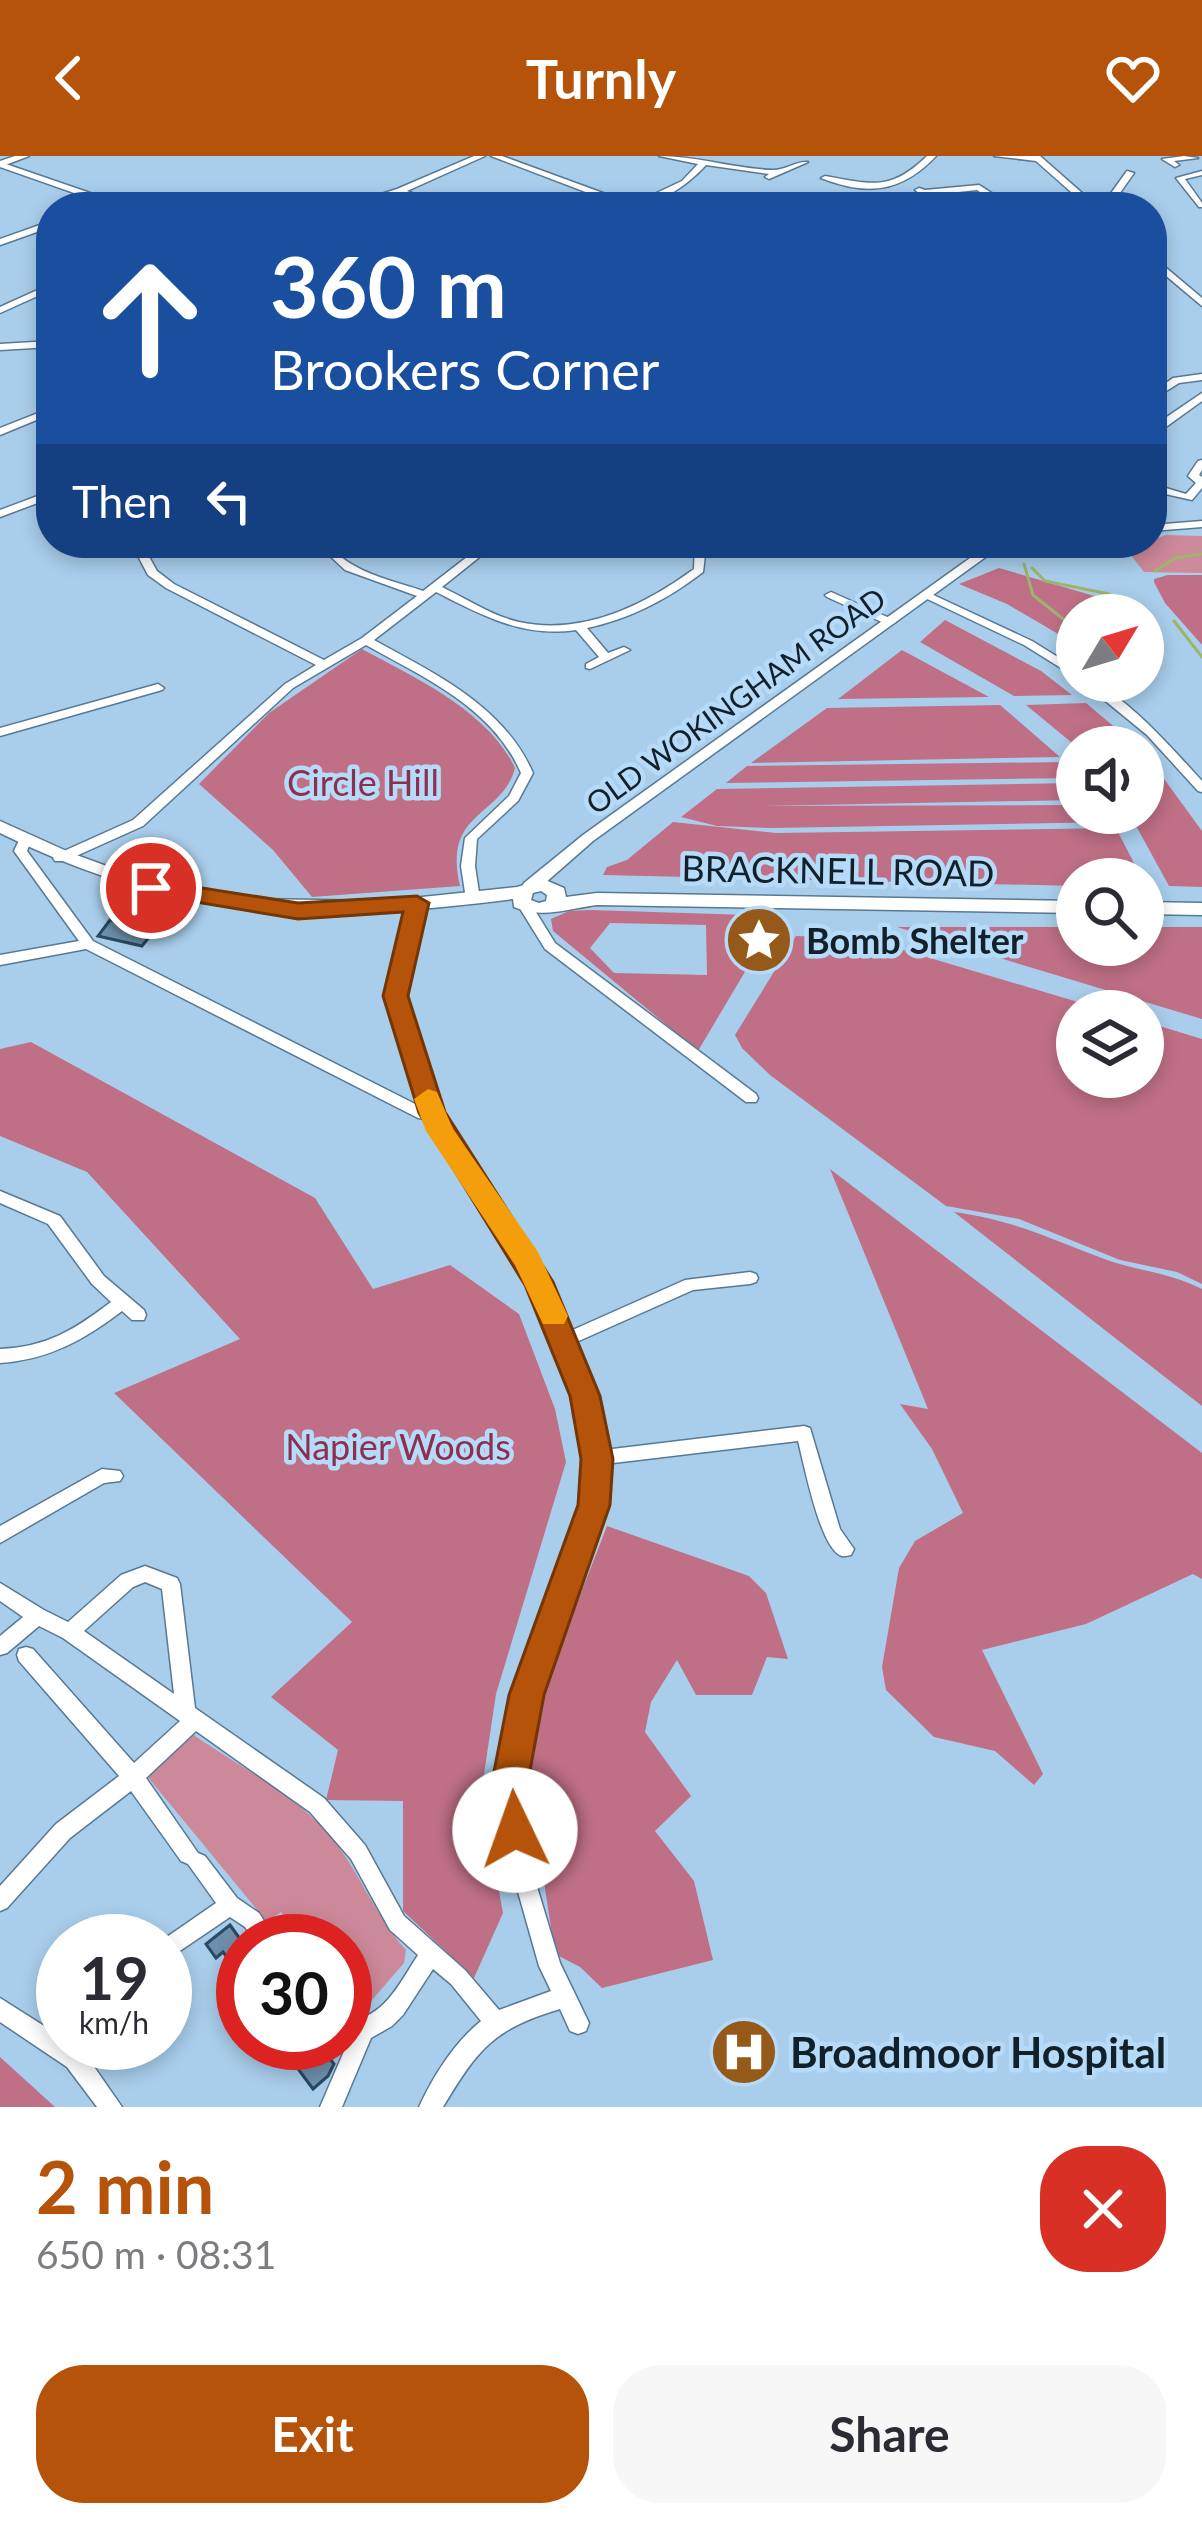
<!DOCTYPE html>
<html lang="en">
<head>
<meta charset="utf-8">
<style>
  :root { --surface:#fff; --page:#f7f7f7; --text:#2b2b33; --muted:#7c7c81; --accent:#b45309 }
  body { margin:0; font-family:Lato,sans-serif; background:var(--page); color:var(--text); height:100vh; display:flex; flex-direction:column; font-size:45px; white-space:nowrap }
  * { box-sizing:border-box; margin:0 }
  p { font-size:39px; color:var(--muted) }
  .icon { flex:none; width:66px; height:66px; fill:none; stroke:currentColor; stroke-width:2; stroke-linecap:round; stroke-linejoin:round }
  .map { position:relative; height:1951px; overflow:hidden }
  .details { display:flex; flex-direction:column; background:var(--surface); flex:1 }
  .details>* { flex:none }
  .guide { position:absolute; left:36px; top:36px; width:1131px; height:366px; border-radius:48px; box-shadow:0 6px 18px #0003; background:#1a4fa0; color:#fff; overflow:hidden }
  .needle { width:78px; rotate:52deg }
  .buttons { position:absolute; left:1056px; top:438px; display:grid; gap:24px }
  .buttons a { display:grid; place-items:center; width:108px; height:108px; border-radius:50%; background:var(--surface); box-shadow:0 6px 18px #0003; font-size:60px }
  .speed { position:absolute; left:36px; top:1758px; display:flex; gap:24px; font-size:60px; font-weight:700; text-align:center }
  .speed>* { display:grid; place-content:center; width:156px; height:156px; border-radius:50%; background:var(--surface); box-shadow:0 6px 18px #0003; line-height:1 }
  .speed small { font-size:30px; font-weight:400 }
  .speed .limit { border:18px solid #d22; background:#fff; color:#111 }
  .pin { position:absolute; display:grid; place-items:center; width:102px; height:102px; color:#fff; margin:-51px; border:6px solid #fff; border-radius:50%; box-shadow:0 3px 12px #0007 }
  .me { position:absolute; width:132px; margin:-66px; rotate:357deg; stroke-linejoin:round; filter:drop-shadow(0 0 9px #0008) }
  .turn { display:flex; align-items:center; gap:42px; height:252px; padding:0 36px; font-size:54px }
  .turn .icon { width:156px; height:156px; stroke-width:2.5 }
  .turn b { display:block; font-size:84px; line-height:102px }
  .then { display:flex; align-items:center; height:114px; padding:0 36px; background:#0003; gap:24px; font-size:45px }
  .round { display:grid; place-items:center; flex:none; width:126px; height:126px; border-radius:48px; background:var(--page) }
  .overview { display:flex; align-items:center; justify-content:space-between; height:204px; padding:0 36px }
  h1 { font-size:72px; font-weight:700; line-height:90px; color:var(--accent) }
  .cta { display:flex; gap:24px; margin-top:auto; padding:24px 36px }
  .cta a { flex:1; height:138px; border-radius:48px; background:var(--accent); color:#fff; font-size:48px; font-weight:700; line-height:138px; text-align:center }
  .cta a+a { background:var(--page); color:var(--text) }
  header { display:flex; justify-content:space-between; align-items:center; height:156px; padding:0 36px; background:var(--accent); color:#fff; font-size:54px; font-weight:700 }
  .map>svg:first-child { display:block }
  .green { fill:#cc899a }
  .forest { fill:#c07086; fill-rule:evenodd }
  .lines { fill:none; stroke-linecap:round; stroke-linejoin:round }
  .stream { stroke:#9eb469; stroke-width:3 }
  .building { fill:#6e90ac; stroke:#294a62; stroke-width:3 }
  .minor-casing { stroke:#577994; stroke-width:3 }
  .tertiary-casing { stroke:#577994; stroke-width:3 }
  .secondary-casing { stroke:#577994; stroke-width:3 }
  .minor { fill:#fff; fill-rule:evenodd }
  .tertiary { fill:#fff; fill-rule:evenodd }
  .secondary { fill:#fff; fill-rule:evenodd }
  .route { fill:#b45309; stroke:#753606; stroke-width:3 }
  .slow { fill:#f59e0b }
  .labels { text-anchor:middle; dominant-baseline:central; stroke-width:9; stroke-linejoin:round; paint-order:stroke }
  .far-street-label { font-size:30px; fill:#12202a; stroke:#b5dbf8 }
  .park-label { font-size:36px; fill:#8f2f50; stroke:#b5dbf8 }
  .street-label { font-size:36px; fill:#12202a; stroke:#b5dbf8 }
  .poi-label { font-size:36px; font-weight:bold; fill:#12202a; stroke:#b5dbf8; text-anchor:start }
  .near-poi-label { font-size:42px; font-weight:bold; fill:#12202a; stroke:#b5dbf8; text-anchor:start }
</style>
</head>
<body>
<header><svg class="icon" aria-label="back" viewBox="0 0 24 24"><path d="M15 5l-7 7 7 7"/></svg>Turnly<svg class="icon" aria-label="heart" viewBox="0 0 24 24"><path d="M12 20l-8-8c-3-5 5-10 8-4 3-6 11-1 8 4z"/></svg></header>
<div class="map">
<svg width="1202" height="1951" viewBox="0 0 1202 1951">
  <rect width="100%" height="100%" fill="#a9ceeb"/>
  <path class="green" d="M1166,379L1202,380V417L1144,416L1126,393Z
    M192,1578C234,1607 287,1634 322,1671C357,1707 372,1757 406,1794L404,1807L359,1859L345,1855V1785H280L293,1772L281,1756L267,1766L142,1614Z"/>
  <path class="forest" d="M999,412L1125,449L1134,459H1077V489L1007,448L959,428Z
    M1168,419H1202V489L1165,447L1154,426V423Z
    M945,464L1041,515L1072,539L1014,540L920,486Z
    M362,493C416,522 488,555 515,612C502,662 442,654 460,730L312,741L273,694L199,628L269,557Z
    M902,494L989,541L838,543Z
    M1086,547L1138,591H1077L1026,549Z
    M1000,549L1060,601L751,607L827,552Z
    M1143,605H1151L1202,675V731L1169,730L1129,657H1143Z
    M1066,606L1077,622L726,627L747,610Z
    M1077,627V644L760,650L1077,649V657H1107L1112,666L772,672L717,670L681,661L717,633Z
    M673,666L776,677L1116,672L1142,723H1077V730L603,719L607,711L627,704Z
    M590,754L778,760L698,895L553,775L551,763L569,755ZM610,767L706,769L707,819L614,817L590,792Z
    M897,771H1077V789H1143V771H1202V863Z
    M796,780L863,782L1108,855H1077V921H1143V865L1202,883V1128L1177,1116L1120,1104L1019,1063L946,1050L770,919L742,892L735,879Z
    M31,886L315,1042L373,1133L450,1109L519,1158L555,1253L566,1306L496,1538L481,1638L503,1757L474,1822L403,1755V1645L326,1644L338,1594L271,1541L352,1466L114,1237L240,1183L87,1016L0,980V893Z
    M830,1013L1202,1297V1423L1193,1418L1086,1468L982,1494L1043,1618L1034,1629L995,1595L934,1581L886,1534L882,1511L899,1412L915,1385L963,1357L932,1293L900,1248L928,1253Z
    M954,1056C1019,1065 1051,1084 1110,1105C1141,1115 1173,1118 1202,1133V1250Z
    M607,1370L749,1420L766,1437L788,1503L767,1501L752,1539H696L677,1504L651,1546L645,1576L691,1640L655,1675L694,1725L713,1804L602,1832L580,1811L555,1798L529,1627L543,1535Z
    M0,1901L55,1951H0Z"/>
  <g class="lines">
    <path class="stream" d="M1024,408L1033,439L1077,474
      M1032,412L1045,425L1109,438
      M1155,415L1175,402L1202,398
      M1174,465L1202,501"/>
  </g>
  <path class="building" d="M110,764L139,771L156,772L142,790L98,780Z
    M230,1769L243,1787V1854L227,1833L242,1821L223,1796L216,1802L206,1788Z
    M266,1887H318L334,1908L328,1920L313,1933L290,1902L282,1909Z"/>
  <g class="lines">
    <defs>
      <path id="minor" d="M474,0H485L407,35L447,51C429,51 414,38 399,38C383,38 361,51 340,51L397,33Z
        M491,0H502L633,48L682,25L698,8L659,0C697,0 735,13 773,14C786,14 796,5 808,6L769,23L765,21L769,18L706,9C686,31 656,51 625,51Z
        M927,0H936C901,37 867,40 821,22L825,20C872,28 890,36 927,0Z
        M994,0H1040L1090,44L1109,40L1127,15L1134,17L1115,44L1095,48L1097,51H1088L1036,5Z
        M1184,0L1198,2L1174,5L1179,9L1175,11L1162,3Z
        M0,6L125,49L126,51H114L0,11Z
        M1202,15V19L1185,23L1202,47V51H1199L1176,22Z
        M979,29L1009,48V51H1002L977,34L930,39L946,51H937L915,34L919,32L925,34Z
        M51,65V71L0,89V83Z
        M1152,100L1202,142V150L1152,108Z
        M44,131H50L51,134L0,157V151Z
        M51,185V191L0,194V188Z
        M1202,218V224L1179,227L1152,244V237L1173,222Z
        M51,252V258L0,279V272Z
        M1202,304V314L1199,319L1202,321V332L1192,344L1152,335V320H1154L1159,323V330L1186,338L1196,327L1188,320L1198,305Z
        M51,335V342L0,361V354Z
        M1202,365V371L1152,375V369Z
        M108,387H118L121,394H138L142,387H152L147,397L157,415L174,428L324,504L362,482L417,440L345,414L328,398L311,391V387C335,389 337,401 355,410C375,422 401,427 423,435L485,387H497L442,431C467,443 492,460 519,466C582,480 645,449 694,413L695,387H705V392L760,388L765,391L760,394L705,399L703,416C668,443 630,463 587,472L608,497L624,491L630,494L590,513L586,512V508L599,501L576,474C522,482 482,459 436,436L374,484C435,518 503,549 533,617L518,645L477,683L475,710L480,743L473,747L466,743L461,710L465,682L509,640L521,617C493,552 425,522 366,489L293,532L143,670L65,705H55L53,702L55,699L133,664L285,528L316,509L166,432L148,419L138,400L113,399Z
        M1072,387H1127L1122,390H1077Z
        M831,436L894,464L896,466L890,469L886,468L827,441L825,439Z
        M927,436L1032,485L1077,513V522L1024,489L923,441L921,439Z
        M1081,525C1115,525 1178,599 1202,625V636L1198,635L1147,579Z
        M158,528L164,532L162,534L0,580V572Z
        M25,681L31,685L27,695L93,785L423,952L389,840L410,747L412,744H422L424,747L403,840L439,956L545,1121L568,1176L685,1124L750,1116L756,1118L758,1122L756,1126L750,1128L693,1134L572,1188L593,1240L604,1294L804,1270L810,1272L840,1373L854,1393L851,1399C848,1399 845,1401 842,1400C820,1394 804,1307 798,1285L605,1308L603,1349L537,1539L518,1636L531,1711L560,1807L589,1867L586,1875L578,1878L570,1875L560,1853C493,1873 478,1893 443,1951H419C433,1920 455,1886 481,1865L451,1828L433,1813L403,1859L392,1870L371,1882L342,1951H320L348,1886H345V1864C383,1865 399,1828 418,1799L390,1774L351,1703L310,1656L196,1575L146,1622L198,1697L205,1700L237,1742L259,1757L277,1785H254L245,1771L230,1761L165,1805V1785H161L216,1747L188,1708L181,1705L131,1635L70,1682L7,1752L0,1755V1730L56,1668L119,1620L19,1505L17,1499L19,1493L26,1491L33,1493L134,1607L180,1565L63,1482L39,1470L7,1497L0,1499V1480L23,1461L0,1445V1427L44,1454L68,1466L121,1419L145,1410L177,1422L180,1428L195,1552L324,1642L365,1689L404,1760L465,1814L499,1854L551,1835L539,1810L511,1711L498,1636L517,1539L585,1349L588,1302L577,1240L532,1127L428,963L418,962L86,793L0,809V799L79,785L14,695L20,682ZM145,1426L162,1433L174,1538L84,1475L133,1431Z
        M526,747L531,748L555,787L756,938L758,942L756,946H746L545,793L519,751Z
        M0,1035L60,1060L104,1120L144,1154L146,1159L144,1164H132L122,1155C84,1184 48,1204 0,1207V1193C47,1191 74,1174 111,1146L92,1128L48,1068L0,1047Z
        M102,1313L120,1315L123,1320L120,1325L104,1327L0,1387V1370Z
        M0,1842L63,1882V1887H96L88,1902L122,1951H97L67,1911L0,1866Z"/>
      <path id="tertiary" d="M15,0H29L0,11V5Z
        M1202,237V245L1152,281V271Z
        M991,387H1005L593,685L536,735H524L522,731L524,727L583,679Z"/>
      <path id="secondary" d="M0,665L71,697L134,720L191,734L255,743L384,745L517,731L543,723L564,732L566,741L597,737L1077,745V757L597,749C566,753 544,763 514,751L513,743C316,768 182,766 0,677ZM541,735L547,739L546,745L539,747L531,744L533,737Z
        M1143,746L1202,747V759L1143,758Z"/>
    </defs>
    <use href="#minor" class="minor-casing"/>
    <use href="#tertiary" class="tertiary-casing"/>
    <use href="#secondary" class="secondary-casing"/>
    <use href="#minor" class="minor"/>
    <use href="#tertiary" class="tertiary"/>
    <use href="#secondary" class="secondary"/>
  </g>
  <path class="route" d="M151,724L298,747L417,740L429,747L408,840L445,956L553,1126L600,1240L613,1303L610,1349L544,1539L526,1636L533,1674L528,1686L515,1691L502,1686L490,1636L509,1539L578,1349L581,1303L570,1240L525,1129L419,957L383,840L403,756L298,763L142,737V727Z"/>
  <path class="slow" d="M428,933L437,936L453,973L538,1096L568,1160L564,1168H543L515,1109L426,975L414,943Z"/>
  <defs>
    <symbol id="sight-disc" viewBox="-11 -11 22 22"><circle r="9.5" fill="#955a19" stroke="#b5dbf8"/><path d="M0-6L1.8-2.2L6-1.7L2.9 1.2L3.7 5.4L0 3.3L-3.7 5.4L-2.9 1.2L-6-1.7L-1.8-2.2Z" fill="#fff"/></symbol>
    <symbol id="hospital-disc" viewBox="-11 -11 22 22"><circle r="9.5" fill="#955a19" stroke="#b5dbf8"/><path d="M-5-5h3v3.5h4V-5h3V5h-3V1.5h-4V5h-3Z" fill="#fff"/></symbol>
  </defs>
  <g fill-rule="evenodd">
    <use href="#sight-disc" x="721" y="746" width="76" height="76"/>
    <use href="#hospital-disc" x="706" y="1858" width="76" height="76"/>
  </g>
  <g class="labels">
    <g class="far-street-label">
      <text transform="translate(735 544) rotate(-36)">OLD WOKINGHAM ROAD</text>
    </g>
    <g class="park-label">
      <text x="363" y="626">Circle Hill</text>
      <text x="398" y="1290">Napier Woods</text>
    </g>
    <g class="street-label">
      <text transform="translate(838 714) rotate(1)">BRACKNELL ROAD</text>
    </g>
    <g class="poi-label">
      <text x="806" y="784">Bomb Shelter</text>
    </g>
    <g class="near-poi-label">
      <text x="790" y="1896">Broadmoor Hospital</text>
    </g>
  </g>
</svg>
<div class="buttons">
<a><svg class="needle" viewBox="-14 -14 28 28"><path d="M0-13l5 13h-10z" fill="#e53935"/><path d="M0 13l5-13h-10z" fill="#7c7c81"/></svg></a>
<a><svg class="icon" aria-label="sound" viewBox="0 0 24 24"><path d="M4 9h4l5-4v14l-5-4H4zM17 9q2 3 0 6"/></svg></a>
<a><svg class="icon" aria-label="search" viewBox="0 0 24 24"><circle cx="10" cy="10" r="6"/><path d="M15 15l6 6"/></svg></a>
<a><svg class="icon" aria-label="layers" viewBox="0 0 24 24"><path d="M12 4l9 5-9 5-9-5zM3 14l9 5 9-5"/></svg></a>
</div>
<div class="speed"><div>19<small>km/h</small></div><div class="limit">30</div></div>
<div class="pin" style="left:151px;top:732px;background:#d93025"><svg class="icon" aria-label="arrive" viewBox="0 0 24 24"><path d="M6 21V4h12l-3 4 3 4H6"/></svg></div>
<svg class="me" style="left:515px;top:1674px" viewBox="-20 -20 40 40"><circle r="19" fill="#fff"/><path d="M0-13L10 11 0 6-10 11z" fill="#b45309"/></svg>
<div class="guide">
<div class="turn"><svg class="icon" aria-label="ahead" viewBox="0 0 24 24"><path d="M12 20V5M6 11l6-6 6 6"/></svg><div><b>360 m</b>Brookers Corner</div></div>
<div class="then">Then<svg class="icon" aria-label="left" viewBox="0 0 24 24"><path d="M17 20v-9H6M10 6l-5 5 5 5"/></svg></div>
</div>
</div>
<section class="details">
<div class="overview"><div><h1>2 min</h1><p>650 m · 08:31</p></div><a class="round" style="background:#d93025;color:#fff"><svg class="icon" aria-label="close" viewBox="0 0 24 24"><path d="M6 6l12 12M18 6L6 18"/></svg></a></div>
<div class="cta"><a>Exit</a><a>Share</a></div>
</section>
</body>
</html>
